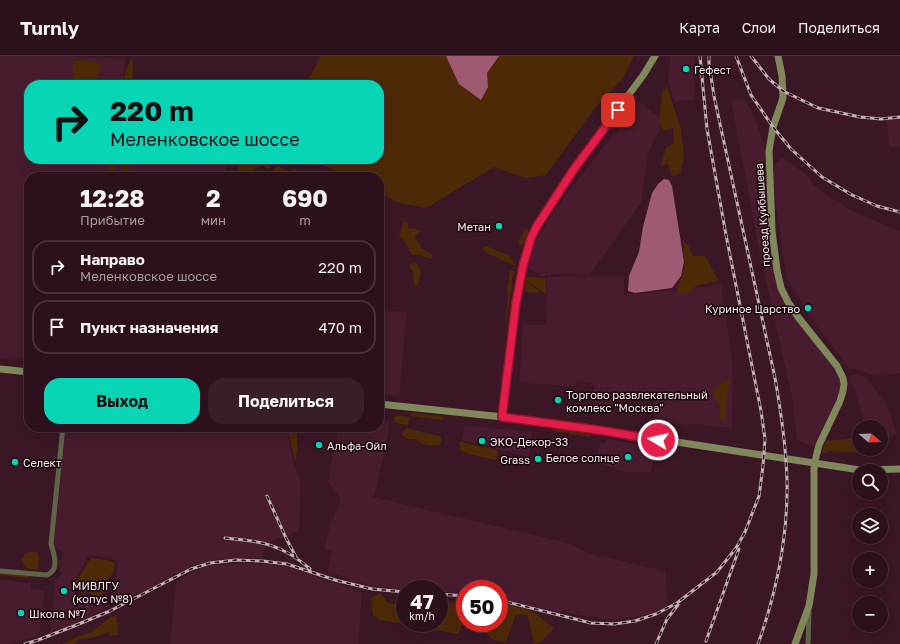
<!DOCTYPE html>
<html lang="ru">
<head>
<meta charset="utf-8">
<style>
  :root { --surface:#2c101c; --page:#381e29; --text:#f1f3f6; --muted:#a69da3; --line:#48303b; --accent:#07d5b6 }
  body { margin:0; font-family:"Golos Text",sans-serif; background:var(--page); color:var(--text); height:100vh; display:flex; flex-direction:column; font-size:15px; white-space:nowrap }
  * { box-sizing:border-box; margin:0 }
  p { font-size:13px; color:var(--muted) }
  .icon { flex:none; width:22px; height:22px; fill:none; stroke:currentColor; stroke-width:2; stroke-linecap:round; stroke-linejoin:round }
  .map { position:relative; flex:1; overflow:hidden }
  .sheet { position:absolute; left:24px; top:116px; width:360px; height:260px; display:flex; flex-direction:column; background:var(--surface); border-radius:16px; box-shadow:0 4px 16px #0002,0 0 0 1px var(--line) }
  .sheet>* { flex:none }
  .guide { position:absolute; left:24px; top:24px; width:360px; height:84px; border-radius:16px; box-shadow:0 4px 16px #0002,0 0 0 1px var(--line); background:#07d5b6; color:#111; overflow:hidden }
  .needle { width:26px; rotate:109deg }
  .fabs { position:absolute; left:852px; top:364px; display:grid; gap:8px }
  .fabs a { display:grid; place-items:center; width:36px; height:36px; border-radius:50%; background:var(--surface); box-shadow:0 4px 16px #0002,0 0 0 1px var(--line); font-size:20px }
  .speed { position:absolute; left:396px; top:524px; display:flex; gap:8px; font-size:20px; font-weight:700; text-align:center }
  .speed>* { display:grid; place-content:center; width:52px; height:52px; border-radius:50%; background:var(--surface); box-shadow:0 4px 16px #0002,0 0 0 1px var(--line); line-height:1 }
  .speed small { font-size:10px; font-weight:400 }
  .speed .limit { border:6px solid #d22; background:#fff; color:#111 }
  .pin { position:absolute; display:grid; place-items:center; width:34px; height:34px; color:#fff; margin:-17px; border-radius:8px; box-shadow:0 2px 6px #0006 }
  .me { position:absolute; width:44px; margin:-22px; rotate:279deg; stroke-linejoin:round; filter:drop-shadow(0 0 3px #0008) }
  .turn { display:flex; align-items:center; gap:14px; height:84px; padding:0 20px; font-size:18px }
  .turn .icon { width:52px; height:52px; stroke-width:2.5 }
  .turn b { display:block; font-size:28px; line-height:34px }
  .eta { display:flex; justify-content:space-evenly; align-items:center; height:68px; text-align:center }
  .eta b { font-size:24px; font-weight:700; line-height:28px }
  .button { display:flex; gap:8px; margin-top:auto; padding:8px 20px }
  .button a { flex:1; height:46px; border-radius:16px; background:var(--accent); color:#111; font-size:16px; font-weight:700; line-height:46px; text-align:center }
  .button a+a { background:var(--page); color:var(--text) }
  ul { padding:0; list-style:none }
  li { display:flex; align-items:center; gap:12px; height:54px; margin:0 8px 6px; padding:0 12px; border:2px solid var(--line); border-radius:16px }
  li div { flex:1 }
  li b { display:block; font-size:15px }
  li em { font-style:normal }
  header { display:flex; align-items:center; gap:24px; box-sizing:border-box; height:56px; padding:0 20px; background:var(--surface); border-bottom:1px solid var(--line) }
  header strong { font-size:19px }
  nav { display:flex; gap:22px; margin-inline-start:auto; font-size:14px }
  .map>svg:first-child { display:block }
  .built { fill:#481c2e }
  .green { fill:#4e2908 }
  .water { fill:#9f5a73 }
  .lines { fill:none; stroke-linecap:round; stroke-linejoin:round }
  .street { stroke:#5f6448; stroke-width:5 }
  .secondary { stroke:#80885b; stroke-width:7 }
  .rail-casing { stroke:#c5afb6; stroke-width:3 }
  .rail { stroke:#18080e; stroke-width:1.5; stroke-dasharray:4.5; stroke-linecap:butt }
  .route-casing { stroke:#92132f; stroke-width:10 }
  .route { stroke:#e11d48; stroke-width:7 }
  .poi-dot { fill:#07d5b6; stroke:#18080e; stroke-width:1.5 }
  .labels { text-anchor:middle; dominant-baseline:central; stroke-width:3; stroke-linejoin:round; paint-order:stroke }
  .poi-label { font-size:11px; fill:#fcecf1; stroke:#18080e; text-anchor:start }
  .street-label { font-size:11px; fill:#fcecf1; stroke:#18080e }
</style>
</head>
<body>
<header>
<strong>Turnly</strong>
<nav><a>Карта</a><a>Слои</a><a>Поделиться</a></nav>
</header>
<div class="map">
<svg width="900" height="588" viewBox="0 0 900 588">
  <rect width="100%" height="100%" fill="#3b1625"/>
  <path class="built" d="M0,0H68L125,3L122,29H29V103H228L226,121H29V298H26L25,304L0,302Z
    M670,0H695L694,44L674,45L668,26Z
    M743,41L752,56L762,82L767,101L778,230L840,321L841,332L814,391L797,384L792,341L760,198L731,45Z
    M639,45L663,64L648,98L641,147L589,220H624V239L721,229L733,310L732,372L693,368L688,369L669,367L654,364L655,336H608V357L605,358L595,357L594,345V327L577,325L576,330L519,327L523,269H546L547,221L588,220L573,218H553L543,221L528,212L530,194L557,151Z
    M900,59V90L889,91L887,60Z
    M782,101L806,118L814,129L830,141L854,156L900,175V317L874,320L861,314L848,312L827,282L821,277L817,271L804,250L787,223L776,151L774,126V109Z
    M379,254L407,256L399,340L379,338Z
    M856,317L866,321L880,340L890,356L896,378L881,383V371H866L855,336L850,327L851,320Z
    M381,363L390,365L388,378L375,437L373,441L571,488L587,497L665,515L668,549L653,557L614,564L568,557L567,553L559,556L499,543V533H465V537L439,536V533H405V534H397L350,525L351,522L327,517L332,495L324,493L331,465H333L335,455L337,456L340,443L339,440L328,426L334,392H332L334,386H336L339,371H379V364H381Z
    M465,369L532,376L529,401L462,384Z
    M66,371H289L288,378L293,404L301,427L299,475L266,487L263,502H245L223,503L194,509L116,549L113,546L118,506L111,502L89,499L73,528V534L78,540L97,545L102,548L104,553L76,568L50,578L55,524L61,519V510H59V504H62L63,496L54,490Z
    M607,383L615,384L645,390L654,400L651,416L627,417L596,406L600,387L604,388Z
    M236,507L273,508L295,512L329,526L353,531V536H362L358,588H170L176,526L190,517L208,510Z
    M0,524L31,527V533L45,535L39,579L9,588H0Z"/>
  <path class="green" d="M132,0L133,14L132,29H111V26L123,23Z
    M321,0H634L623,22L591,57L546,119L525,122L494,111L426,152L399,147L379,137V121H347L311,103H379V29H305Z
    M88,4L101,9L97,24L99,29H72L74,5Z
    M667,30L681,73L684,101L681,116L673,121L670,114L668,108L661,110L666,92L674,87L673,72L663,75L659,65L662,37Z
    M92,103H103L104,109L98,111Z
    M113,103H117L116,108L112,118L107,117Z
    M121,103H130L127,121H121Z
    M238,103H270L271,104L269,114L262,109L255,113L253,121H235L239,110Z
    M278,110L288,115L294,113L306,118V121H266Z
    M407,165L409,173L414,172L421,175L414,181L420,188L422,193L432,198V203L419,199H412L405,185L399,180L403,167Z
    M525,173H528V177L522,189H520L518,186Z
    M683,185L689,190L692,200H705L719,225L698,229L688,237L677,238V231L683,218L685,205L683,194L684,191Z
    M486,190L508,199L515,208V210L487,197L482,192Z
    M416,207C423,215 421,221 417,230L414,228L413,215L410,212V208Z
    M510,215H515L512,224V230L506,266L505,265L508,243L507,234Z
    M526,221L546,222V237H544L526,224Z
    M526,225L542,237L525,236Z
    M730,324L725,355L726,364L723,366L719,361L720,349L714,340V334L723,325Z
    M411,357L443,360V364L410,360Z
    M396,359L409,361L408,370L393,366Z
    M406,372L440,380L442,384L439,390L429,389L421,387L417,383H408L401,379Z
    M556,373L589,378L591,381L547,374Z
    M290,374L297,376V393L295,407L289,378Z
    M859,382V393L865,394L862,397L831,395L824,397L822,396L826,385Z
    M459,386H461L496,394L498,397L496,404L468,398L460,394Z
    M36,495L39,500L38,513C28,514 26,513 21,503L26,497Z
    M91,502L107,504L115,507L113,517L105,527L101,541H94L88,536L81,537L77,534L75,527Z
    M0,516L28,519V522L0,519Z
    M381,537L388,547L405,550V567H439V544L454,546L464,543L465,544C465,559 466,564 458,578L380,564L373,559L371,541Z
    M499,546C506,548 514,549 521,551C534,555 544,564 554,572C548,579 543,586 534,588L530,569L527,558L515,560C513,569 509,577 506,586L491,583L486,577V567H499Z
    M116,560L118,569L117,579L110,580V576L109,575L100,580L78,584L74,588H62L81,579L91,576L111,561Z"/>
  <path class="water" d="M446,0H499L487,17L488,31L481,44L459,28Z
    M664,123L669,124L672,130L684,206L681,220L672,232L635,237L628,235L629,220L639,196L643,171L652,137L658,128Z"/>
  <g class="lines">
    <path class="street" d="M0,515L47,519C60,514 54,498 51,488L63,371
      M808,588L809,555"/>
    <path class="secondary" d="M778,0L782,20L783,42L773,71L769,95L772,175L777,214L781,232L788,246L798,261L837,310L843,322L844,328L843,335L840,345L819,389L816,401L814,413V518L809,550L795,588
      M0,313L29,316
      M379,348L503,361L598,374L860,414L900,413
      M503,361L516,247L520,221L526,199L531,182L537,170L574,113L644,18L655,0"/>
    <defs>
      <path id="rail" d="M709,0V7L714,40L775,322C781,356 786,390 787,424C788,481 777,535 758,588
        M736,0L751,39L773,71L791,93L822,121L852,139L877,150L900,156
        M751,0L769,23L783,35L818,52L860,61L881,63L900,61
        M267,440L286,482L296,501
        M225,482C244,484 264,485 282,494C293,499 302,506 310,513
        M439,538L465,540
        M499,544L591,567L614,568L635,565L656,558L677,547L717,516L736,492L745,476L759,440L763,410L765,383L761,355L726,179L707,73L700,0
        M706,585L739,493
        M25,588L38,584L74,570L110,555L191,513L210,507L236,504L262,505L287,508L335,524L372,533L405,536
        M656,588L667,563L678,549"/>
    </defs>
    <use href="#rail" class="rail-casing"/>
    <use href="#rail" class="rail"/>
  </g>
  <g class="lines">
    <defs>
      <path id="route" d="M618,54L574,113L537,170L531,182L523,210L516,247L502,361L598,374L658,384"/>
    </defs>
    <use href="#route" class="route-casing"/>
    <use href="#route" class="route"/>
  </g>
  <g class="poi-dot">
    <circle cx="686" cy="13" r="4"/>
    <circle cx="499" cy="170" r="4"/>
    <circle cx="808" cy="252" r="4"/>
    <circle cx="558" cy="344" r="4"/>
    <circle cx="482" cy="385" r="4"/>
    <circle cx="319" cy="389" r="4"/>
    <circle cx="628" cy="401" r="4"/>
    <circle cx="538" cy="403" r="4"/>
    <circle cx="15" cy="406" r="4"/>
    <circle cx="64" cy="535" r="4"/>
    <circle cx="21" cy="557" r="4"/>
  </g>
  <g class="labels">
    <g class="poi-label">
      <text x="694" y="13">Гефест</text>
      <text x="491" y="170" text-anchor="end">Метан</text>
      <text x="800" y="252" text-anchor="end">Куриное Царство</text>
      <text x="566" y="338">Торгово развлекательный<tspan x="566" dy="13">комлекс "Москва"</tspan></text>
      <text x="490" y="385">ЭКО-Декор-33</text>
      <text x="327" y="389">Альфа-Ойл</text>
      <text x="620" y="401" text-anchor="end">Белое солнце</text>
      <text x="530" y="403" text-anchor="end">Grass</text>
      <text x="23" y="406">Селект</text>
      <text x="72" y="529">МИВЛГУ<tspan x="72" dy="13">(копус №8)</tspan></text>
      <text x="29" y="557">Школа №7</text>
    </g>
    <g class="street-label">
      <text transform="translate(762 159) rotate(-94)">проезд Куйбышева</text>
    </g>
  </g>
</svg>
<div class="fabs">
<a><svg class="needle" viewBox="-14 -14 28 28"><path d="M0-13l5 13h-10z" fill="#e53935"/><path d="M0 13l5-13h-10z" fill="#a69da3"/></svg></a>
<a><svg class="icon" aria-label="search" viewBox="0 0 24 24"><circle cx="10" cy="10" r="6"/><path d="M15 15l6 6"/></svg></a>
<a><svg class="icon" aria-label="layers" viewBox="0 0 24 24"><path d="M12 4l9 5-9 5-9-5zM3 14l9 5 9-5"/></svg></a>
<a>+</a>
<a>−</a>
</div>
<div class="speed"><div>47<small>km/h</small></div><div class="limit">50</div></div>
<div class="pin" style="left:618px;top:54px;background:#d93025"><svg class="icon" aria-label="arrive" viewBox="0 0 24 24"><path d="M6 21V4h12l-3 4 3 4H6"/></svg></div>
<svg class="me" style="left:658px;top:384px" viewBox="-20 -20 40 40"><circle r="17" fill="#e11d48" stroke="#fff" stroke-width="3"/><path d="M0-11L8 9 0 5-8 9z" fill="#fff"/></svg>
<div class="guide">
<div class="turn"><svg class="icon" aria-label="right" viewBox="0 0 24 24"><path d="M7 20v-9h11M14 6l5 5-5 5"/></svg><div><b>220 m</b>Меленковское шоссе</div></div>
</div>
<section class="sheet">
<div class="eta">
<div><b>12:28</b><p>Прибытие</p></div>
<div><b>2</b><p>мин</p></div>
<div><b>690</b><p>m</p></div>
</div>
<ul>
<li><svg class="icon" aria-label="right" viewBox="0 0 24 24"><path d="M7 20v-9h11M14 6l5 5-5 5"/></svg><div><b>Направо</b><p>Меленковское шоссе</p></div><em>220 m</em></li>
<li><svg class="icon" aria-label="arrive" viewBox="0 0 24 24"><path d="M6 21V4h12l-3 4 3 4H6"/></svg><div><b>Пункт назначения</b></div><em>470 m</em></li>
</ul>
<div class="button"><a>Выход</a><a>Поделиться</a></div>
</section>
</div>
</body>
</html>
